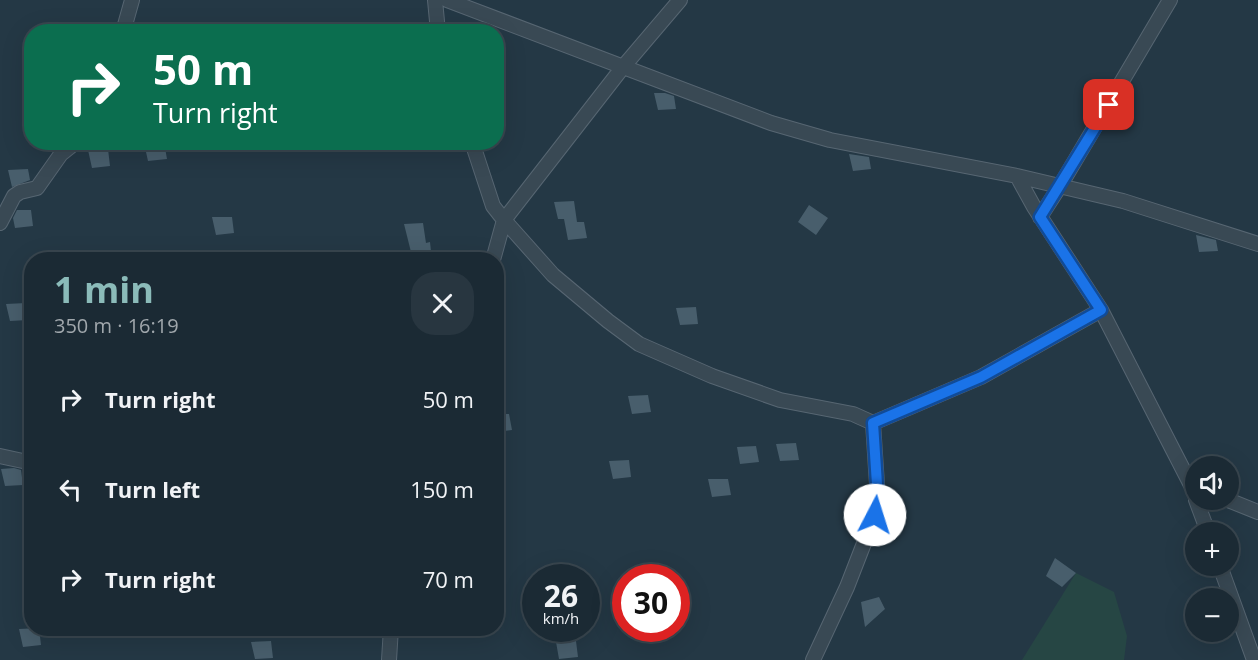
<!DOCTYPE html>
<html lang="en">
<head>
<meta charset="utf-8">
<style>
  :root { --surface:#1b2a34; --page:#283640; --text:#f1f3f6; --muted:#a0a7ac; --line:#39464f; --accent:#8bbbb9 }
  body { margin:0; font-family:"Open Sans",sans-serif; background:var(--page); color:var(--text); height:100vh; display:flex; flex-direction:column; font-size:22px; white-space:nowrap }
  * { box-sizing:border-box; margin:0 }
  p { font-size:20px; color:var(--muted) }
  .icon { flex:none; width:33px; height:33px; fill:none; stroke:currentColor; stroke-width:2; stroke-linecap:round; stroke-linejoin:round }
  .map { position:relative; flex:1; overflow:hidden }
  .drawer { position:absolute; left:24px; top:252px; width:480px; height:384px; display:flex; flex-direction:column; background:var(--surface); border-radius:24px; box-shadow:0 6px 24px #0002,0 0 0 2px var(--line) }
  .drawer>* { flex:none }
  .hud { position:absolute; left:24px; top:24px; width:480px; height:126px; border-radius:24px; box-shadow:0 6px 24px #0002,0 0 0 2px var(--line); background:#0b6e4f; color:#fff; overflow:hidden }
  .buttons { position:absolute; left:1185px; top:456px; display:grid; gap:12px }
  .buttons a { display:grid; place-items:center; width:54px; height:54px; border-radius:50%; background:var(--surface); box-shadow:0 6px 24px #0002,0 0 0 2px var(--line); font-size:30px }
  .speed { position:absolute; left:522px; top:564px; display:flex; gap:12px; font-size:30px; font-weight:700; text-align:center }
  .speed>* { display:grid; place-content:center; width:78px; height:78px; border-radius:50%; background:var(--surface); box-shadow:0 6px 24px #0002,0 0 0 2px var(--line); line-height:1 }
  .speed small { font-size:15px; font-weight:400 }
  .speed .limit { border:9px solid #d22; background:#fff; color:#111 }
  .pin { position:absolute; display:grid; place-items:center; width:51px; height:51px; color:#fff; margin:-26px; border-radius:12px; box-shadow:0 3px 9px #0006 }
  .me { position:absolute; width:66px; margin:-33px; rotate:5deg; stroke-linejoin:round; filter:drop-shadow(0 0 4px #0008) }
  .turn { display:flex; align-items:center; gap:21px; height:126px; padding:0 30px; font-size:27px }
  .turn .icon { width:78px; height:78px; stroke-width:2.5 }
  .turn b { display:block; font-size:42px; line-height:51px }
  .round { display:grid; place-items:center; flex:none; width:63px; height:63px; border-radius:24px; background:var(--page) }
  .headline { display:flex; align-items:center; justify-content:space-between; height:102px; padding:0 30px }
  h1 { font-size:36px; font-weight:700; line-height:45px; color:var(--accent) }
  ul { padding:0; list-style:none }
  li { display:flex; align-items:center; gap:18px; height:90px; padding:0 30px }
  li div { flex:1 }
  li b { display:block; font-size:22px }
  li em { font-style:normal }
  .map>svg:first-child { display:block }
  .green { fill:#264644 }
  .building { fill:#485e6c }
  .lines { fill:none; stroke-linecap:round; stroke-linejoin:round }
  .street-casing { stroke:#576672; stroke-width:16 }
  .street { stroke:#394954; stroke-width:14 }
  .route-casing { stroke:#114b97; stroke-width:15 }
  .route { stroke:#1a73e8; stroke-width:10 }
</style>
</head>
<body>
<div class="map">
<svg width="1258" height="660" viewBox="0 0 1258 660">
  <rect width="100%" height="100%" fill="#243845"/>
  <path class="green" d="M1076,573L1114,592L1127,636L1124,660H1022Z"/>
  <path class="building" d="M654,93H665L674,96L676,109L658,110Z
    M164,142L167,159L148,161L144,143Z
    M108,149L110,166L92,168L88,150Z
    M849,154L869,157L871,169L853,171Z
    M28,169L30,180L12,187L8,170Z
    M574,201L577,222H584L587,238L568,240L564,219H558L554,202Z
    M809,205L828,218L816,235L798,222Z
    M17,210H31L33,226L15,228L13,218Z
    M212,217H232L234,233L216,235Z
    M423,223L426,243L430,242L432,260H413L404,224Z
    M1196,235L1216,240L1218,251L1199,252Z
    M26,303L28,320L10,321L6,304Z
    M696,307L698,324L680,325L676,308Z
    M648,395L651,412L632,414L628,396Z
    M496,414H509L512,430L496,432Z
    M796,443L799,460L780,461L776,444Z
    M756,446L759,462L740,464L737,447Z
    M629,460L631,477L613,479L609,461Z
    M14,468L21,470L23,485L5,486L1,469Z
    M708,479H728L731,495L712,497Z
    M1055,558L1076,573L1062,587L1046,576Z
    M879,597L885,609L865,627L861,602Z
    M39,628L41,645L23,647L19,629Z
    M271,641L273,658L255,659L251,642Z
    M576,641L578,657L559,659L556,642Z"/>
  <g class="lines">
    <defs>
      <path id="street" d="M435,0L438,32
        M447,0L771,123L830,140L1017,176L1123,201L1258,244
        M123,32L132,0
        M472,142L493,206L504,220L553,275L608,321L639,344L712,376L780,400L853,414L873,423L981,377L1101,310
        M1017,176L1034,207L1101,310L1191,485L1196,497
        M1040,217L1060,186L1170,0
        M0,223L14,196L20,192L37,188L61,154L76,142
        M493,260L504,220L623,67L680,0
        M0,456L32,463
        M1196,500L1208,532
        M1228,500L1258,512
        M1220,566L1254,660
        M389,660L391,628
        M813,660L847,587L875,515L878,500L873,423"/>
    </defs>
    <use href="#street" class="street-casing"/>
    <use href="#street" class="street"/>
  </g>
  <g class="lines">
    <defs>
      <path id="route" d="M875,515L878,500L873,423L981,377L1101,310L1040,217L1109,105"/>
    </defs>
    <use href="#route" class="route-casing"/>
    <use href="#route" class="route"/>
  </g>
</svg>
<div class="buttons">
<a><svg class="icon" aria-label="sound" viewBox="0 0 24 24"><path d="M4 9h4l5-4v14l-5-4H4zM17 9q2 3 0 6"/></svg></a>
<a>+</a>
<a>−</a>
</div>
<div class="speed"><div>26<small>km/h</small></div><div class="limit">30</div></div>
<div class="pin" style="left:1109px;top:105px;background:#d93025"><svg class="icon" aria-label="arrive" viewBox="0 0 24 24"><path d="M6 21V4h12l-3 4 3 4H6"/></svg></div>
<svg class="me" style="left:875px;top:515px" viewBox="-20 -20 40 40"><circle r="19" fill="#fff"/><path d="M0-13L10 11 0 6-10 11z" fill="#1a73e8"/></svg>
<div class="hud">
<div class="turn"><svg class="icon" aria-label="right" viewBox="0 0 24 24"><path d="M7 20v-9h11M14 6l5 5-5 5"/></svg><div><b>50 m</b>Turn right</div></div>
</div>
<section class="drawer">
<div class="headline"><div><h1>1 min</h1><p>350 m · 16:19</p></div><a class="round"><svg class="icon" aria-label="close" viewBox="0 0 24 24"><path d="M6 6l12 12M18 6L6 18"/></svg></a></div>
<ul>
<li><svg class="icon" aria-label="right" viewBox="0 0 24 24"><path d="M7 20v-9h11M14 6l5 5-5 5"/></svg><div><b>Turn right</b></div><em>50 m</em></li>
<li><svg class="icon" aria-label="left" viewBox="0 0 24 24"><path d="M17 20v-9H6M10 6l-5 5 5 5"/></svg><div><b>Turn left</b></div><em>150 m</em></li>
<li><svg class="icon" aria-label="right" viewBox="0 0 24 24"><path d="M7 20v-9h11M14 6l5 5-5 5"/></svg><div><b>Turn right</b></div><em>70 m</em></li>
</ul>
</section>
</div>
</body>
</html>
